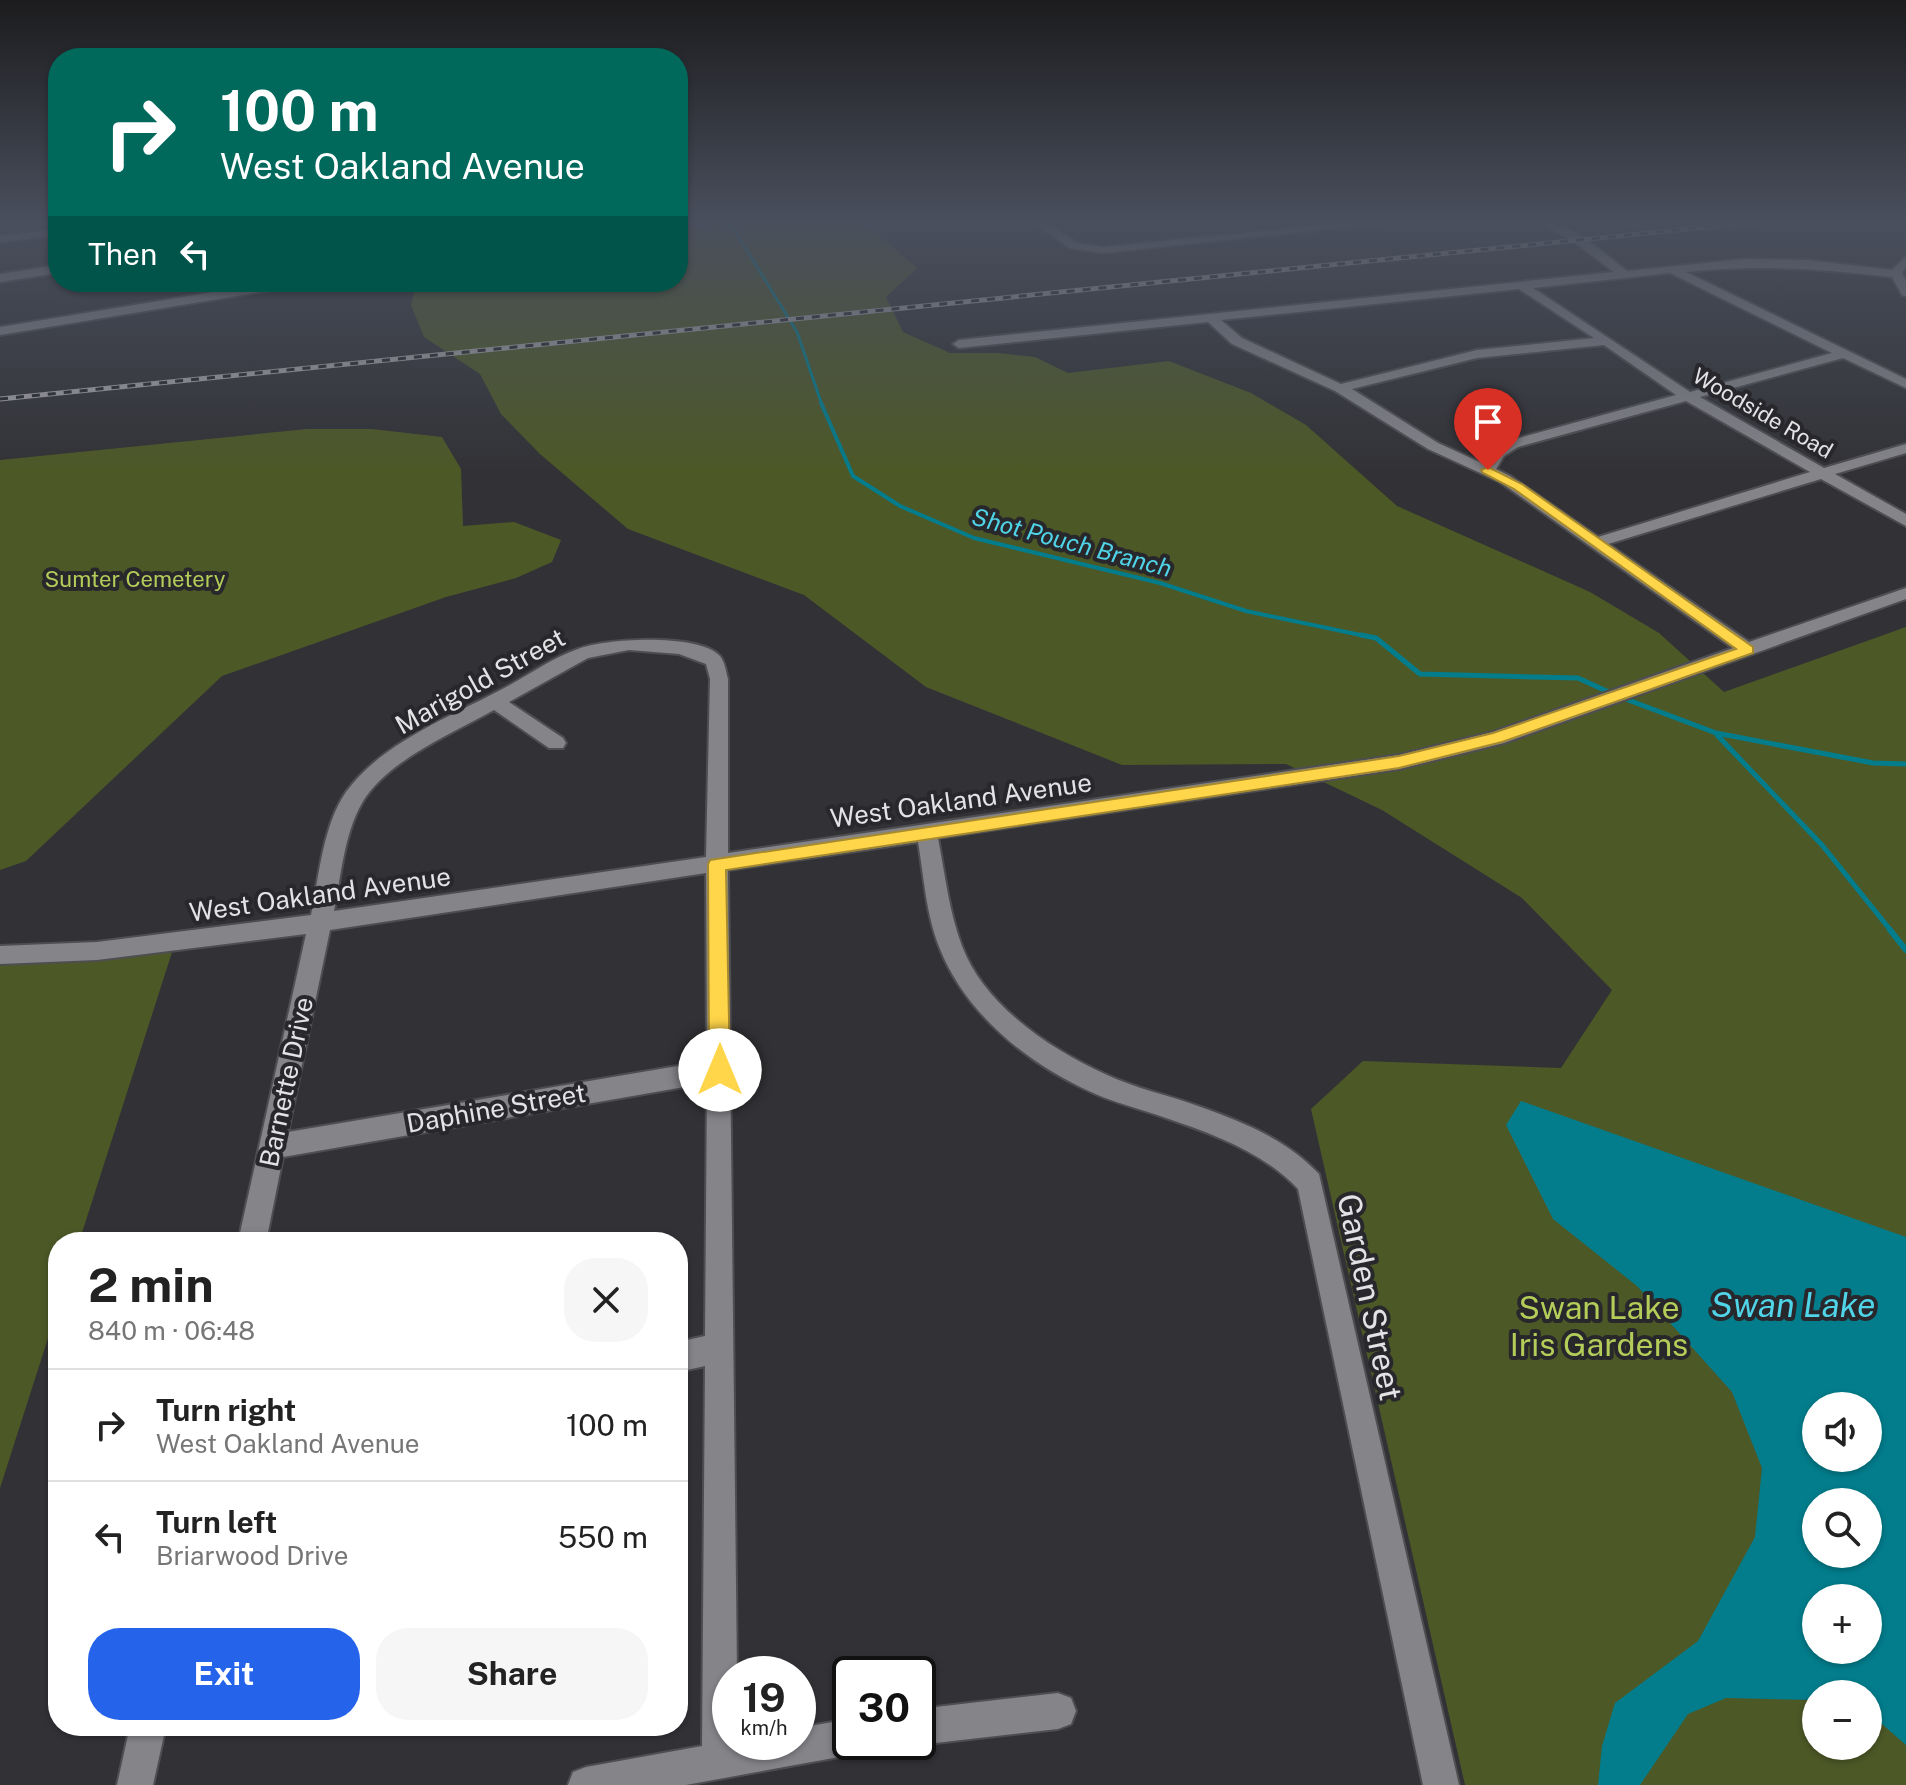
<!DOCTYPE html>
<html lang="en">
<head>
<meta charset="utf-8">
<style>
  :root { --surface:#fff; --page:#f6f6f6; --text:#222; --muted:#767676; --line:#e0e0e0; --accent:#2563eb }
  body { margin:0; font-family:"Public Sans",sans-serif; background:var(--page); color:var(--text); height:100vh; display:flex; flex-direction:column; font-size:30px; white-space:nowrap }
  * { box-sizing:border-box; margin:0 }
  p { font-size:26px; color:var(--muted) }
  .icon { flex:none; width:44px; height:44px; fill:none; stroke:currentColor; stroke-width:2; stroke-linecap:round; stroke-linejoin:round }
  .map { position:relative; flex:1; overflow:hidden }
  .details { position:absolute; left:48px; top:1232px; width:640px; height:504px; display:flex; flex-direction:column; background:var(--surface); border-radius:32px; box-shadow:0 2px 6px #0004 }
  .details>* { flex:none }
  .guide { position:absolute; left:48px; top:48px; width:640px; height:244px; border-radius:32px; box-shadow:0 2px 6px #0004; background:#00695c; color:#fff; overflow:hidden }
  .fabs { position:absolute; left:1802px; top:1392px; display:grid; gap:16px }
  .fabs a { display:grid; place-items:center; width:80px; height:80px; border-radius:50%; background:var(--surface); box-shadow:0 2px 6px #0004; font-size:40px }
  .speed { position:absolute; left:712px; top:1656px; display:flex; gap:16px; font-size:40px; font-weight:700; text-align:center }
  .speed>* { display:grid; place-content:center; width:104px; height:104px; border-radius:50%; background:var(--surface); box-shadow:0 2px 6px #0004; line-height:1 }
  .speed small { font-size:20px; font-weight:400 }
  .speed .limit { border:4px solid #111; border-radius:12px; background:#fff; color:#111 }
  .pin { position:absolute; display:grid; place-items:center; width:68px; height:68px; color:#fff; margin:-82px -34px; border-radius:50% 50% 50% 0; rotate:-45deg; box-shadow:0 0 8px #0007 }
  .pin .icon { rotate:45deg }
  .me { position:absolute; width:88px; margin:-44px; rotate:0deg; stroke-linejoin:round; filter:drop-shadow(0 0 6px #0008) }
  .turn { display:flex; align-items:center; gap:28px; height:168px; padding:0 40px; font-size:36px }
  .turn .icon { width:104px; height:104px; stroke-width:2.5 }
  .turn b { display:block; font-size:56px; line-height:68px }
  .then { display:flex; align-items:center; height:76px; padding:0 40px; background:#0003; gap:16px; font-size:30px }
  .round { display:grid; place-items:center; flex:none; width:84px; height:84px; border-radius:32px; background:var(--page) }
  .head { display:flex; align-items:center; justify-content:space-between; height:136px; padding:0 40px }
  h1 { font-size:48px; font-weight:700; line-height:60px }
  .action { display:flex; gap:16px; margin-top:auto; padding:16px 40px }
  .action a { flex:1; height:92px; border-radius:32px; background:var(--accent); color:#fff; font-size:32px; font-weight:700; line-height:92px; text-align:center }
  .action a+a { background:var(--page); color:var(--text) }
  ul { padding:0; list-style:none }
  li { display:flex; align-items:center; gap:24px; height:112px; padding:0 40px; border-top:2px solid var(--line) }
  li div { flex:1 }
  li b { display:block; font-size:30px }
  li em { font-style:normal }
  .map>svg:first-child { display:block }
  .green { fill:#4d5827; fill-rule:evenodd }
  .water { fill:#037d8c; fill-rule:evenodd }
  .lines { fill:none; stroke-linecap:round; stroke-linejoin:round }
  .stream-far3 { stroke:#037d8c; stroke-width:3 }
  .stream-far2 { stroke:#037d8c; stroke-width:4 }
  .stream-far1 { stroke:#037d8c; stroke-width:5 }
  .stream { stroke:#037d8c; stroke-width:6 }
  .minor-casing { stroke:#4e4e51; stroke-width:4 }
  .minor { fill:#848489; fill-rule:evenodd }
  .rail-casing { stroke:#a3a3a5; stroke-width:5 }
  .rail { stroke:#28282c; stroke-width:3; stroke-dasharray:8; stroke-linecap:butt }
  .route { fill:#ffd54a; stroke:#a68a30; stroke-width:2 }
  .labels { text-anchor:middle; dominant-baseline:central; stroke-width:8; stroke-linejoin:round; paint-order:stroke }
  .far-street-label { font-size:22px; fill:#e3e3e5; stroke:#28282c }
  .far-park-label { font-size:22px; fill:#b4cd58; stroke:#28282c }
  .far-water-label { font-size:24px; font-style:italic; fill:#50d4e8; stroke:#28282c }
  .street-label { font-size:26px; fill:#e3e3e5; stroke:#28282c }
  .near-street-label { font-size:32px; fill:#e3e3e5; stroke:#28282c }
  .near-park-label { font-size:32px; fill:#b4cd58; stroke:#28282c }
  .near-water-label { font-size:34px; font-style:italic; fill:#50d4e8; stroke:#28282c }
</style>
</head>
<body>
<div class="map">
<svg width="1906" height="1785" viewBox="0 0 1906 1785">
  <rect width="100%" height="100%" fill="#323236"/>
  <path class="green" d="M741,221H854L873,230L917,268L886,297L903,332L950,353H998L1035,357L1068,373L1169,361L1251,393L1306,425L1397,506L1590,592L1659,633L1724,692L1906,627V1785H1465L1311,1109L1363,1061L1561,1068L1612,990L1522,898L1382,810L1286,764L1122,765L926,687L804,595L628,529L540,454L501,414L480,374L424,337L411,305L417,282H678V231ZM1816,1406H1868V1458H1816ZM1816,1502H1868V1554H1816ZM1816,1598H1868V1650H1816ZM1816,1694H1868V1746H1816Z
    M307,429H372L442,437L461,469L463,526L514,522L561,540L552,562L516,578L446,597L222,676L26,861L0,870V460Z
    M175,943L79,1242H58V1307L0,1488V955Z"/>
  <path class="water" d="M1521,1101L1906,1237V1745L1883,1725L1868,1717V1694H1816V1700L1726,1698L1688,1714L1640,1785H1598L1602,1746L1615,1703L1698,1641L1755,1537L1762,1468L1732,1392L1637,1286L1553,1219L1506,1125ZM1816,1406H1868V1458H1816ZM1816,1502H1868V1554H1816ZM1816,1598H1868V1650H1816Z"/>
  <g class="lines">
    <path class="stream-far3" d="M721,221L735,231L797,332L822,405"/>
    <path class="stream-far2" d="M821,403L853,476L900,506L974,538L1160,583L1246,611L1370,637"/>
    <path class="stream-far1" d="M1361,635L1376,638L1420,674L1578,678L1613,694
      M1623,698L1716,733L1873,763L1906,764
      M1717,735L1822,845L1892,932"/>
    <path class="stream" d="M1890,930L1906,950"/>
    <defs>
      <path id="minor" d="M1032,221H1045L1077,243L1103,247L1361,221H1403L1103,253L1070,248Z
        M1537,221C1570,221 1601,251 1627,271L1744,259L1808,260L1892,270L1906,256V267L1902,273L1906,281V296L1902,295L1892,277C1821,269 1758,264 1686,272L1906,379V388L1843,358L1700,397L1824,468L1906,444V453L1835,474L1906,514V526L1821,479L1608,544L1749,642L1906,588V599L1504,743L1399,769L938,838C945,874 949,912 962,946C984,1005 1050,1049 1105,1074C1134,1088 1168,1095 1198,1106C1243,1122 1286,1139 1319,1174L1459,1785H1423L1298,1189C1263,1152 1213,1134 1166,1118C1141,1109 1115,1103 1091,1092C1028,1064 966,1014 940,949C926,915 924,877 918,842L728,870L737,1674H730V1742H798V1728L850,1719V1742H866L863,1750L850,1755L686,1785H568L573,1772L586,1767L702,1746L705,1366L678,1372V1342L705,1336L707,1083L283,1157L266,1242H238L306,934L97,960L0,964V946L97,942L311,915C319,876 323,825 346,792C383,741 455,715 508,686C530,674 554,657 578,649C605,638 699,633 720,656C725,662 726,672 728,679V853L1399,755L1493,732L1733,648L1500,482L1428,449L1335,391L1232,344L1208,322L959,348L953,344L959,340L1614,272L1574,242ZM1670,273L1832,353L1690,392L1533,288ZM1519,289L1594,338L1477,350L1341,384L1242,338L1221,320ZM1604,345L1676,395L1508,441L1493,450L1484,464L1438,443L1352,389L1477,358ZM1686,401L1810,472L1598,537L1510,476L1496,469L1504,456L1518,447ZM629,650L679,654L706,664L710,679L706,857L334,911C341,877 344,834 362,803C386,761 453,733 494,710L549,748H563L566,743L563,738L509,702L588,658ZM706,873L707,1061L288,1132L330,930Z
        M1620,221H1635L1642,226L1636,229Z
        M58,229V235L0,242V236Z
        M58,265V273L0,282V274Z
        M275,282H303L297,286L0,335V327Z
        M1058,1693L1071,1698L1076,1711L1071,1724L1058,1729L918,1745L911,1742H918V1709Z
        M130,1726H166L153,1785H117Z"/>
    </defs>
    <use href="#minor" class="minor-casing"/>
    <use href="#minor" class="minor"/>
    <defs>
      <path id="rail" d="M0,399L1766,221"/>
    </defs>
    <use href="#rail" class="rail-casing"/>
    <use href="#rail" class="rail"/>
  </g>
  <linearGradient id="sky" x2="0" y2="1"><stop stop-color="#1c1c1e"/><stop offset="0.47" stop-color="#494f5d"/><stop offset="1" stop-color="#494f5d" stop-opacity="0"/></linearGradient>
  <rect width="1906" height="471" fill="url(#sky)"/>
  <path class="route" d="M1488,467L1522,484L1753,647V653L1502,742L1399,768L726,870L730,1070L727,1076L720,1079L713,1076L709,1070L708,864L710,860L1399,756L1493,733L1736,649L1514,489L1483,473L1481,470Z"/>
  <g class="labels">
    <g class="far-street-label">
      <text transform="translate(1763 413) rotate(30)">Woodside Road</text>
    </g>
    <g class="far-park-label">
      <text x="135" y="579">Sumter Cemetery</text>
    </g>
    <g class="far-water-label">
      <text transform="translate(1072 542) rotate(15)">Shot Pouch Branch</text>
    </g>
    <g class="street-label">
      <text transform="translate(480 681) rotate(-29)">Marigold Street</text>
      <text transform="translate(961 800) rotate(-8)">West Oakland Avenue</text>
      <text transform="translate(320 894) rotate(-8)">West Oakland Avenue</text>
      <text transform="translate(286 1082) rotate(-78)">Barnette Drive</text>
      <text transform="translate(496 1108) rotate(-10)">Daphine Street</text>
    </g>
    <g class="near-street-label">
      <text transform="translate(1370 1297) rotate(78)">Garden Street</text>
    </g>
    <g class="near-park-label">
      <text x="1599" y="1307">Swan Lake<tspan x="1599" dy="37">Iris Gardens</tspan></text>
    </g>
    <g class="near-water-label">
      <text x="1793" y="1305">Swan Lake</text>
    </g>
  </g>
</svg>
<div class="fabs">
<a><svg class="icon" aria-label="sound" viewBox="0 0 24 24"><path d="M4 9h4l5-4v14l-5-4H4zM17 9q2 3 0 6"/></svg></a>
<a><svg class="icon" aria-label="search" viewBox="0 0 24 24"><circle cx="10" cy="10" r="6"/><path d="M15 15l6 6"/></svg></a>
<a>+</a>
<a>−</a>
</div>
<div class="speed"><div>19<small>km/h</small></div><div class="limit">30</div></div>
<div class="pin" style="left:1488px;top:470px;background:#d93025"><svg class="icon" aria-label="arrive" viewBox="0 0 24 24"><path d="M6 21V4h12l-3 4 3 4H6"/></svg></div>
<svg class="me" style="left:720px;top:1070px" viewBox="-20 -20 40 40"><circle r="19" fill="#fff"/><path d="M0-13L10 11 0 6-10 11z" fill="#ffd54a"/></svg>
<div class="guide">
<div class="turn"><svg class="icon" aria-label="right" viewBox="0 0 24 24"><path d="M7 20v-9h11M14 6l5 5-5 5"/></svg><div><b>100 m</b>West Oakland Avenue</div></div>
<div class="then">Then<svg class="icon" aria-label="left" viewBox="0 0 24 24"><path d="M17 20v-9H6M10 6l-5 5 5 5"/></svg></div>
</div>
<section class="details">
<div class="head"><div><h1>2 min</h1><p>840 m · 06:48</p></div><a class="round"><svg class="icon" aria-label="close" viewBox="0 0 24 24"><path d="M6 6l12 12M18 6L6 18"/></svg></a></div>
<ul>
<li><svg class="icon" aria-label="right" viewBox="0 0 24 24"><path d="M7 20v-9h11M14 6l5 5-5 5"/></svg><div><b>Turn right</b><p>West Oakland Avenue</p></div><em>100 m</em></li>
<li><svg class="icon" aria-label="left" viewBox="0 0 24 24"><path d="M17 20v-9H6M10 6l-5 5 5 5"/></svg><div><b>Turn left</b><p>Briarwood Drive</p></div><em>550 m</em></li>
</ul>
<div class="action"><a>Exit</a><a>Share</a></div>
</section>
</div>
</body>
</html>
